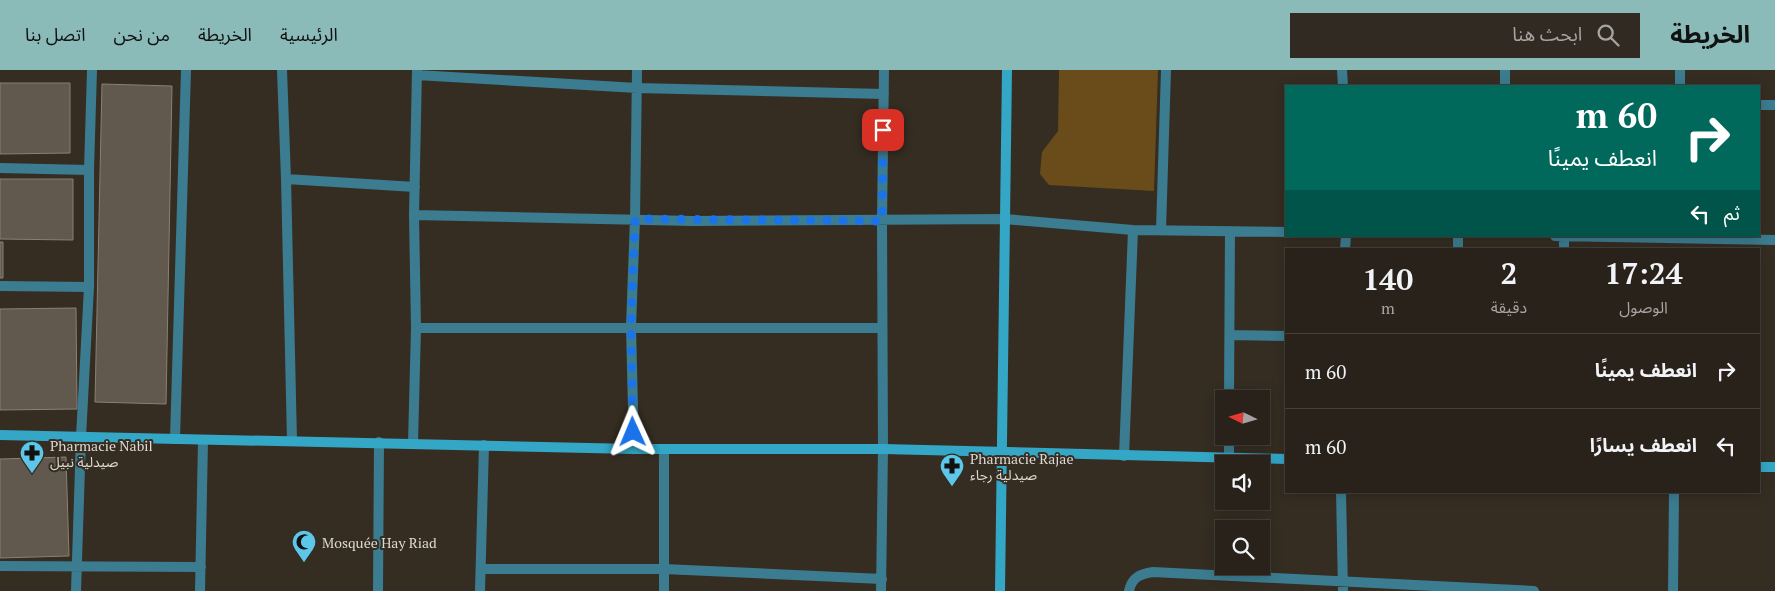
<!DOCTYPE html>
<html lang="ar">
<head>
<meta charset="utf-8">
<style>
  :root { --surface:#28221a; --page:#302a23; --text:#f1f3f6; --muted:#a5a4a2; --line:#443f39; --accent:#8bbbb9 }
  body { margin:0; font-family:"PT Serif","Noto Sans Arabic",serif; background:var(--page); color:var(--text); direction:rtl; height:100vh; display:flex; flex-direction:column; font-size:19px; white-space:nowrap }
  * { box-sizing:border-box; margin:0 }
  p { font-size:16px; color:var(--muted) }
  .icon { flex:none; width:28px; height:28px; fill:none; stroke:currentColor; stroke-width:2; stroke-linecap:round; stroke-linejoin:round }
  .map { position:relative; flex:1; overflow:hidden; direction:ltr }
  .details { position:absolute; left:1285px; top:178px; width:475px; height:245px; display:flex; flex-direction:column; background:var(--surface); border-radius:0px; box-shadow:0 2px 12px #0003,0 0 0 1px var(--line); direction:rtl }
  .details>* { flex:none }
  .hud { position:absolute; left:1285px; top:15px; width:475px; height:152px; border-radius:0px; box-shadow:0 2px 12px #0003,0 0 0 1px var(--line); direction:rtl; background:#00695c; color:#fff; overflow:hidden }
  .needle { width:32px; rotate:275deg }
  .controls { position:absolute; left:1215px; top:320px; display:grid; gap:10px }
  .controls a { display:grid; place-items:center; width:55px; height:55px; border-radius:0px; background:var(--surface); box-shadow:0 2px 12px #0003,0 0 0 1px var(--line); font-size:25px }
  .pin { position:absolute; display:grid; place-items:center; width:42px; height:42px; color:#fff; margin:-21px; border-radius:10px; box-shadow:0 2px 8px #0006 }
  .me { position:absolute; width:55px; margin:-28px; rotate:359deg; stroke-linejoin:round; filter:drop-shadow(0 0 4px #0008) }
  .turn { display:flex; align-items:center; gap:18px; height:105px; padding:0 20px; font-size:22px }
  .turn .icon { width:65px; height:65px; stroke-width:2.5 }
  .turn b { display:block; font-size:35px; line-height:42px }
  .then { display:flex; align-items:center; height:48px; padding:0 20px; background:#0003; gap:10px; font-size:19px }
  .eta { display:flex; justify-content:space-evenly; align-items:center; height:85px; text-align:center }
  .eta b { font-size:30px; font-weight:600; line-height:35px }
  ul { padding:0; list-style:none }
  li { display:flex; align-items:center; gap:15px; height:75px; padding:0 20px; border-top:1px solid var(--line) }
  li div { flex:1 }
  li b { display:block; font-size:19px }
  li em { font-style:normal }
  header { display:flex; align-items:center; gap:30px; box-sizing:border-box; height:70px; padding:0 25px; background:var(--accent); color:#111 }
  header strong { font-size:24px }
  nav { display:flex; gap:28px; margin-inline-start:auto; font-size:18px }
  .search { width:350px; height:45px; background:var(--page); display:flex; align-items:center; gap:12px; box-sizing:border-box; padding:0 18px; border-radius:0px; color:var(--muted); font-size:19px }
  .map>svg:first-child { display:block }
  .green { fill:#6a4b1a }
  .building { fill:#61594d; stroke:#8a8074 }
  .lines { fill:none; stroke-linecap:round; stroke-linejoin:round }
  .street { stroke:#3c7c90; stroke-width:10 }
  .secondary { stroke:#34a7c7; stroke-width:10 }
  .route { stroke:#1a73e8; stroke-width:9; stroke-dasharray:0 16.2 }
  .labels { text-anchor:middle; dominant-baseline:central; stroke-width:4; stroke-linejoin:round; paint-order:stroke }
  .poi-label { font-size:14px; fill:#ddd8d1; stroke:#352d22; text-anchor:start }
</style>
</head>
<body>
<header>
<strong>الخريطة</strong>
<div class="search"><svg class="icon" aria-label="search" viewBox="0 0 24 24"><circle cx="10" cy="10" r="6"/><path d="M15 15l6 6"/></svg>ابحث هنا</div>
<nav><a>الرئيسية</a><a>الخريطة</a><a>من نحن</a><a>اتصل بنا</a></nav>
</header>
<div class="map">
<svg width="1775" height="521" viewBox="0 0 1775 521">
  <rect width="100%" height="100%" fill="#352d22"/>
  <path class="green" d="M1059,0H1158L1154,121L1049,115L1040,104L1042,82L1058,61Z"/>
  <path class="building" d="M0,13H70V83L0,84Z
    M102,14L172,16L166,334L95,332Z
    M0,109H73V170L0,169Z
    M0,172H3V208H0Z
    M76,238L77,339L0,340V239Z
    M66,387L69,486L0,488V389Z"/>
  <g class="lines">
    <path class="street" d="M282,0L286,109L292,371
      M1342,0L1343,16
      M417,5L637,18L884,24
      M1505,16V0
      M1680,16V0
      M1759,35H1775
      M0,98L89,100
      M286,109L415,117
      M414,145L693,151L1005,149L1133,160L1286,162
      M1161,160L1166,0
      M1555,166L1775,170
      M1345,179L1346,166
      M1458,179V166
      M1564,179V167
      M0,216L89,217
      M416,258H882
      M1230,265L1286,266
      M1229,329L1230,161
      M175,369L186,0
      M413,373L416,258L414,145L417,0
      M634,379L631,257L635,149L637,0
      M1124,386L1133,160
      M1229,388V366
      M1341,421L1343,521
      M0,496L201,497
      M481,499H664L882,509
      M76,521L81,367L89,217V100L92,0
      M200,521L203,371
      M378,521L379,372
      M480,521L484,375
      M664,521V379
      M881,521L883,379L882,151L884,0
      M1129,521C1132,507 1140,504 1153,502L1534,521
      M1673,521L1674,421"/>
    <path class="secondary" d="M0,365L634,379H883L1286,389
      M1759,397H1775
      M1000,521L1007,0"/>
  </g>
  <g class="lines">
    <path class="route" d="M633,362L631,257L635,149L882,151L883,60"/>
  </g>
  <defs>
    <symbol id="pharmacy-pin" viewBox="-11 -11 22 30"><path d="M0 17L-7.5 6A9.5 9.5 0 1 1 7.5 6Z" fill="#5cc7e8" stroke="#352d22"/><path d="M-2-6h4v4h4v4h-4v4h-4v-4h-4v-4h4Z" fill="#111"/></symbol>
    <symbol id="mosque-pin" viewBox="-11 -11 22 30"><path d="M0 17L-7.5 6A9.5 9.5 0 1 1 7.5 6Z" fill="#5cc7e8" stroke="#352d22"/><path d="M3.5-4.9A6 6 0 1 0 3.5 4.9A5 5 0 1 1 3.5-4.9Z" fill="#111"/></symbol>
  </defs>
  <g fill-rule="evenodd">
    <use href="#pharmacy-pin" x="18" y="369" width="28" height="38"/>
    <use href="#pharmacy-pin" x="938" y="382" width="28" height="38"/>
    <use href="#mosque-pin" x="290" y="458" width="28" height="38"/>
  </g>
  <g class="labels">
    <g class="poi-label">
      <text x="50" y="375">Pharmacie Nabil<tspan x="50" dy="16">صيدلية نبيل</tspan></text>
      <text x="970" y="388">Pharmacie Rajae<tspan x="970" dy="16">صيدلية رجاء</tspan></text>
      <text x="322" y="472">Mosquée Hay Riad</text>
    </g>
  </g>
</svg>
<div class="controls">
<a><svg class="needle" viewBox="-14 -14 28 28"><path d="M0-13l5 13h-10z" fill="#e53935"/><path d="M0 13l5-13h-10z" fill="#a5a4a2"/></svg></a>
<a><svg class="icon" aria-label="sound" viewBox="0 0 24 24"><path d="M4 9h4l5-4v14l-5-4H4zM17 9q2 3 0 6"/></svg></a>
<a><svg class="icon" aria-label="search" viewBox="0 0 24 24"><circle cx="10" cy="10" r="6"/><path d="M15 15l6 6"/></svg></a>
</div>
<div class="pin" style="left:883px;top:60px;background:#d93025"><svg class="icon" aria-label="arrive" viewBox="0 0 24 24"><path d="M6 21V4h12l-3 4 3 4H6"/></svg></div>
<svg class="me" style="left:633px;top:362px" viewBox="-20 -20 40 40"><path d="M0-17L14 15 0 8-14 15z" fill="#1a73e8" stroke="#fff" stroke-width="4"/></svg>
<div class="hud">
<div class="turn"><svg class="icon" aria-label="right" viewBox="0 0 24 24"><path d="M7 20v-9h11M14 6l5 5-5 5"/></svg><div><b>60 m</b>انعطف يمينًا</div></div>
<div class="then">ثم<svg class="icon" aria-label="left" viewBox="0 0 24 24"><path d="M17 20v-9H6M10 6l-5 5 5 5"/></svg></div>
</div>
<section class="details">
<div class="eta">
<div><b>17:24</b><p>الوصول</p></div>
<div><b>2</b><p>دقيقة</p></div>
<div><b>140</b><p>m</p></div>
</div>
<ul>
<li><svg class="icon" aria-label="right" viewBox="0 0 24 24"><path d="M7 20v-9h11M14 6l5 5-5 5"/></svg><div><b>انعطف يمينًا</b></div><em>60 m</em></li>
<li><svg class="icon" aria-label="left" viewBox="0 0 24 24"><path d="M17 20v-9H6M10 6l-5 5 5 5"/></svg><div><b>انعطف يسارًا</b></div><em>60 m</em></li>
</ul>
</section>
</div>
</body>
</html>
